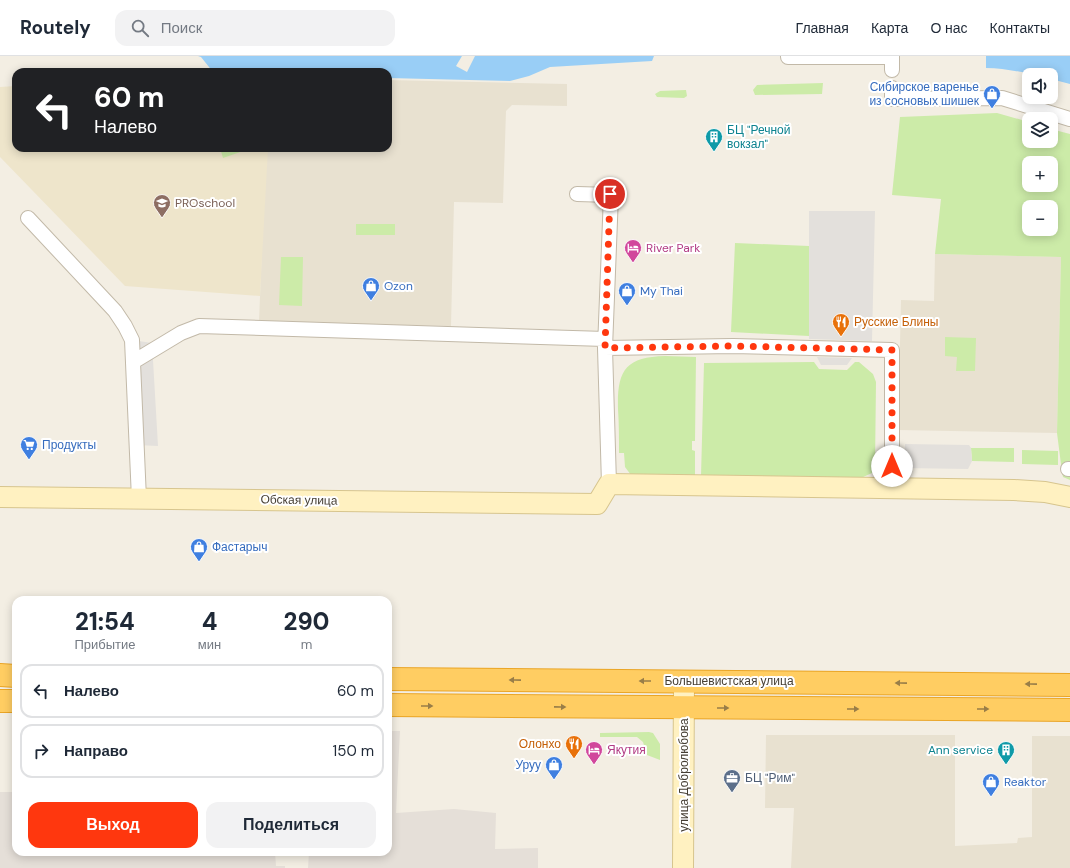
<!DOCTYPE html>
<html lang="ru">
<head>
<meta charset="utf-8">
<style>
  :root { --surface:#fff; --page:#f2f2f3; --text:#1f2937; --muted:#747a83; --line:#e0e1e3; --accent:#ff370e }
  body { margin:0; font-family:"DM Sans",sans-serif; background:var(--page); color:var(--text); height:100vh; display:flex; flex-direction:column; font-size:15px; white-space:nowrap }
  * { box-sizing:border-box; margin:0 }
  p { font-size:13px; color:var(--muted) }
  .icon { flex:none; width:22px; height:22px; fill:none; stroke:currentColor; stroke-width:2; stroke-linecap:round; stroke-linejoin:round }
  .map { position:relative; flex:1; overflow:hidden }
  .panel { position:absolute; left:12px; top:540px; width:380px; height:260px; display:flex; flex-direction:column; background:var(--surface); border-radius:12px; box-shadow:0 2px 10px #0003 }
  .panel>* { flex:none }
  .top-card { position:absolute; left:12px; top:12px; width:380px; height:84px; border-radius:12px; box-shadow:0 2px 10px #0003; background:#202124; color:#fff; overflow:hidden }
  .tools { position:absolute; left:1022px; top:12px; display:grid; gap:8px }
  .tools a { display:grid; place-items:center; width:36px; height:36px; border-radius:8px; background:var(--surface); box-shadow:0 2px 10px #0003; font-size:20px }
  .pin { position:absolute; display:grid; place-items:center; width:34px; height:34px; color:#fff; margin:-17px; border:2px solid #fff; border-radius:50%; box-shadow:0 1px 4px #0007 }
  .me { position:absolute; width:44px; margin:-22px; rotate:0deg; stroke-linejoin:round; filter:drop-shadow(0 0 3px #0008) }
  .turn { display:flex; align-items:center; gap:14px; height:84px; padding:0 16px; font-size:18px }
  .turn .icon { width:52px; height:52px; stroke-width:2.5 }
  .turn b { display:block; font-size:28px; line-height:34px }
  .eta { display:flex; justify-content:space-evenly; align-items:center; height:68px; text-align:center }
  .eta b { font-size:24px; font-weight:800; line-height:28px }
  .button { display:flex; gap:8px; margin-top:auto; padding:8px 16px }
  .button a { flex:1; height:46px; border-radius:12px; background:var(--accent); color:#fff; font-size:16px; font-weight:800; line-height:46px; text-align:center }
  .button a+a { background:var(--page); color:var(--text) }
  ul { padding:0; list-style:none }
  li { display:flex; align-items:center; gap:12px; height:54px; margin:0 8px 6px; padding:0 8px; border:2px solid var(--line); border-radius:12px }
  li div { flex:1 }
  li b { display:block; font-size:15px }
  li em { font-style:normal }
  header { display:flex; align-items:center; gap:24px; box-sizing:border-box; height:56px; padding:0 20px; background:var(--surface); border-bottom:1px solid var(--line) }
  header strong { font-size:19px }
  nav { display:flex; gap:22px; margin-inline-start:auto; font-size:14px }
  .search { width:280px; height:36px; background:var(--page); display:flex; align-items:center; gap:10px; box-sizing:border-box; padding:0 14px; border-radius:12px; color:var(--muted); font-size:15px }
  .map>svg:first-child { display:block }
  .residential { fill:#e8e1d0 }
  .industrial { fill:#e5dfd8 }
  .education { fill:#eee5cb }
  .green { fill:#cceba8; fill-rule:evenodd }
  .parking { fill:#e3e0dc }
  .water { fill:#99cef6 }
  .pier { fill:#f3eee3 }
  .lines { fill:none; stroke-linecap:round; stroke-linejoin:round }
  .street-casing { stroke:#c2b9a8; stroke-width:16 }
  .secondary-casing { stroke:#d7c58e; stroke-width:22 }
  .highway-casing { stroke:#eaa526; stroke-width:24 }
  .street { stroke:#fff; stroke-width:14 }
  .secondary { stroke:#fff1c1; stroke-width:20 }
  .highway { stroke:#ffcd62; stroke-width:22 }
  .oneway { fill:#997e48 }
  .route { stroke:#ff370e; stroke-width:7; stroke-dasharray:0 12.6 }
  .labels { text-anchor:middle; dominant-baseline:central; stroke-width:4; stroke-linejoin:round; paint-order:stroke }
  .shop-label { font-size:12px; fill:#366cbe; stroke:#fff; text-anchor:start }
  .culture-label { font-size:12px; fill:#0d838f; stroke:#fff; text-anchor:start }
  .education-label { font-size:12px; fill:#785e54; stroke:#fff; text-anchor:start }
  .hotel-label { font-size:12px; fill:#b23c85; stroke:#fff; text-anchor:start }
  .food-label { font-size:12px; fill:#c56008; stroke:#fff; text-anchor:start }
  .street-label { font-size:12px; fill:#453e33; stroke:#fff }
  .service-label { font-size:12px; fill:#4e5e75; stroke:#fff; text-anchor:start }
</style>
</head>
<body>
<header>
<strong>Routely</strong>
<div class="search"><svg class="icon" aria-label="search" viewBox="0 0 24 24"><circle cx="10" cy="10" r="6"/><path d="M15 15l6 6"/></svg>Поиск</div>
<nav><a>Главная</a><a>Карта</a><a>О нас</a><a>Контакты</a></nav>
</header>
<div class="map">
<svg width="1070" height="812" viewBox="0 0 1070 812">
  <rect width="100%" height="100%" fill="#f3eee3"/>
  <path class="residential" d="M388,24L567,28V50L512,49L506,55L503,147L454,146L451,270L259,266L266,92H388Z
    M935,198L1061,201L1057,377L898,374L901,244L934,245Z
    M766,679H955V790L1017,787L1018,782L1032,781V680H1070V812H791L794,752H765Z"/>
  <path class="industrial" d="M388,675H400L396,757L454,753L496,757L495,793L538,792V812H308L309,796H388Z
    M0,736H16V796H275L276,810H285V812H0Z"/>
  <path class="education" d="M16,30V92H268L260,240L125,230L0,101V31Z"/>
  <path class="green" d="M823,27L822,38L755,39L753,34L757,29Z
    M686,34L687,40L684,42L657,41L655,38L660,35Z
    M997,57L1029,66V85H1051V73L1070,78V424L1063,421L1062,416L1057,377L1061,201L935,198L941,143L892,139L900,61ZM1029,107H1051V129H1029ZM1029,151H1051V173H1029Z
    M220,92H252L223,102Z
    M356,168H395V179H356Z
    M735,187L809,190V280L731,276Z
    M281,201H303L302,250L279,249Z
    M945,281L976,282L975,315H956L957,301L945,300Z
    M665,300L696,301L695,385H692V394L695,395V419H631L625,411L624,397H619C619,382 619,367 618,353C617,315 625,301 665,300Z
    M814,306L819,313L847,314L855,306H859L873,318L876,326L875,410L872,417L861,422L701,420L704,307Z
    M971,392H1014V406L972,405Z
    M1022,394L1058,395V409L1022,408Z
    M649,676L653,677L660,688V704L647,699L643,686L637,681H600V677Z"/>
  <path class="parking" d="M809,155H875L872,285L809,283Z
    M132,284L152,287L158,390L137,389Z
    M817,301L852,302L847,309H821Z
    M905,388L969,389L971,392L972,405L968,413L904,412Z"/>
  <path class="water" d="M198,0H654L652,5L550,11L529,20L510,25L388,22V16H213L201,1Z
    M986,0H1070V28L1051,23V19C1029,19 1008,12 986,12Z"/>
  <path class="pier" d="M462,0H475L467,16L456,10Z"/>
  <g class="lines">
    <defs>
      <path id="street" d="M788,1H892V14
        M892,32V43L1002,42L1070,63
        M577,138L611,139L605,292L609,428
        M28,162L115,255L125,270L132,284L139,443
        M605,292L733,290L892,294V431
        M133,306L181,277L199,270L605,283
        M1068,413H1070"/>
      <path id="secondary" d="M0,441L597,448L609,428L1014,434L1045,436L1070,441
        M683,812L684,625"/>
      <path id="highway" d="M0,619L16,620
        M388,623L1070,629
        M0,645H16
        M388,649L1070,654"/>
    </defs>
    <use href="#street" class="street-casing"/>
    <use href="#secondary" class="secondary-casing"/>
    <use href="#highway" class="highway-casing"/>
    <use href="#street" class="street"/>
    <use href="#secondary" class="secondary"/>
    <use href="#highway" class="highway"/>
  </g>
  <defs><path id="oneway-solid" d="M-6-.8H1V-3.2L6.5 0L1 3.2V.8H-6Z"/></defs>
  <g class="oneway">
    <use href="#oneway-solid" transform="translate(515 624) rotate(-179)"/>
    <use href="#oneway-solid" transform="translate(645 625) rotate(-180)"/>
    <use href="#oneway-solid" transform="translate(901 627) rotate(-179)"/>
    <use href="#oneway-solid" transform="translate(1031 628) rotate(-179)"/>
    <use href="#oneway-solid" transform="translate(427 650)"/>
    <use href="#oneway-solid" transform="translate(560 651) rotate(1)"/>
    <use href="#oneway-solid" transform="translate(723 652)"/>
    <use href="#oneway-solid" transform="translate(853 653)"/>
    <use href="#oneway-solid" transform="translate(983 653)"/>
  </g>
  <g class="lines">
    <path class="route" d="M610,138L605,292L733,290L892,294V410"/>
  </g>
  <defs>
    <symbol id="shop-pin" viewBox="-11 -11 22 30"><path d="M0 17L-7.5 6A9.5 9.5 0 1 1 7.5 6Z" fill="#3f7fe0" stroke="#fff"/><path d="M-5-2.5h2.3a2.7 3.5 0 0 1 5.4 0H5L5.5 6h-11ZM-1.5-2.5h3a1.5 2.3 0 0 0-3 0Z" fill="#fff"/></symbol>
    <symbol id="building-pin" viewBox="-11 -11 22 30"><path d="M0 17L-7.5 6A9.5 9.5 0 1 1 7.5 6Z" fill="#0f9aa8" stroke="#fff"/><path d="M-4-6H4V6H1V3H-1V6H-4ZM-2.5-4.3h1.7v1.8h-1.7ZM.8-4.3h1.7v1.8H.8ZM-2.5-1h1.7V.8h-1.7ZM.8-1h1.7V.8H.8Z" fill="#fff"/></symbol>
    <symbol id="school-pin" viewBox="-11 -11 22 30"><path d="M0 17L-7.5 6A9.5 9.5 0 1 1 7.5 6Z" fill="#8d6e63" stroke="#fff"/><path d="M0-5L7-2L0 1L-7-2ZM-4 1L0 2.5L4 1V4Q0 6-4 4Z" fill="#fff"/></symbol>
    <symbol id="hotel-pin" viewBox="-11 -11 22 30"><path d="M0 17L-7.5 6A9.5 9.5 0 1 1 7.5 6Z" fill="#d1479c" stroke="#fff"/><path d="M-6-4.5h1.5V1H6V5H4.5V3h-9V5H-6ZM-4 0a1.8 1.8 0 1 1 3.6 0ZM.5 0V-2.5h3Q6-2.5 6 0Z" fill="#fff"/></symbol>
    <symbol id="restaurant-pin" viewBox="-11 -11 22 30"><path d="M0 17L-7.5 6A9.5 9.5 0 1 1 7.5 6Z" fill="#e8710a" stroke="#fff"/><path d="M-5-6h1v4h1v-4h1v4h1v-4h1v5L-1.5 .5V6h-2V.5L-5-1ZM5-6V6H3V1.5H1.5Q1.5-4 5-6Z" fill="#fff"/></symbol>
    <symbol id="supermarket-pin" viewBox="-11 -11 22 30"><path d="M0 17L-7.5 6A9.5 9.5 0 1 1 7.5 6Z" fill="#3f7fe0" stroke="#fff"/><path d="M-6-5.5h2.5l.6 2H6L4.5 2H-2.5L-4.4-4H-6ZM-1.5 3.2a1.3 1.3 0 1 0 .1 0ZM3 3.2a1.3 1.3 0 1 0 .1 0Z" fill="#fff"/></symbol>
    <symbol id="office-pin" viewBox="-11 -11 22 30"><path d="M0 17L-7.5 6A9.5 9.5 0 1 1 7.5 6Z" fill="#5c6f8a" stroke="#fff"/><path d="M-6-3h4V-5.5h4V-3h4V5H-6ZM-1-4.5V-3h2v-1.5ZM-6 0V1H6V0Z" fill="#fff"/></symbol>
  </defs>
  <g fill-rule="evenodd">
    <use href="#shop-pin" x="982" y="28" width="20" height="27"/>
    <use href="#building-pin" x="704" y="71" width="20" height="27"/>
    <use href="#school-pin" x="152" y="137" width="20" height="27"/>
    <use href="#hotel-pin" x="623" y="182" width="20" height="27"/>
    <use href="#shop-pin" x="361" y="220" width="20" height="27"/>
    <use href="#shop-pin" x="617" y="225" width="20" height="27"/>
    <use href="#restaurant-pin" x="831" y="256" width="20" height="27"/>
    <use href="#supermarket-pin" x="19" y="379" width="20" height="27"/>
    <use href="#shop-pin" x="189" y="481" width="20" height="27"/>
    <use href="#restaurant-pin" x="564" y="678" width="20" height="27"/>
    <use href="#hotel-pin" x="584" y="684" width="20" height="27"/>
    <use href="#building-pin" x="996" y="684" width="20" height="27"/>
    <use href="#shop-pin" x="544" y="699" width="20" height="27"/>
    <use href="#office-pin" x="722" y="712" width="20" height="27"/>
    <use href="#shop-pin" x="981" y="716" width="20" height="27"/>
  </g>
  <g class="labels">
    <g class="shop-label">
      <text x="979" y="31" text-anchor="end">Сибирское варенье<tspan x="979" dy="14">из сосновых шишек</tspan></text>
      <text x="384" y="230">Ozon</text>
      <text x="640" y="235">My Thai</text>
      <text x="42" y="389">Продукты</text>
      <text x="212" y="491">Фастарыч</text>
      <text x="541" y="709" text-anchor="end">Уруу</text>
      <text x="1004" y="726">Reaktor</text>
    </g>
    <g class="culture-label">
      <text x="727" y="74">БЦ "Речной<tspan x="727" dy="14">вокзал"</tspan></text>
      <text x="993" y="694" text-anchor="end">Ann service</text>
    </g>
    <g class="education-label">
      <text x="175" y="147">PROschool</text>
    </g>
    <g class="hotel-label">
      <text x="646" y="192">River Park</text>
      <text x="607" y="694">Якутия</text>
    </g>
    <g class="food-label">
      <text x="854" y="266">Русские Блины</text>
      <text x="561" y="688" text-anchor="end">Олонхо</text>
    </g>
    <g class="street-label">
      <text transform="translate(299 444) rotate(1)">Обская улица</text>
      <text x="729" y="625">Большевистская улица</text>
      <text transform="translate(684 719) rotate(-90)">улица Добролюбова</text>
    </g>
    <g class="service-label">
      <text x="745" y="722">БЦ "Рим"</text>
    </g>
  </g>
</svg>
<div class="tools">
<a><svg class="icon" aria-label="sound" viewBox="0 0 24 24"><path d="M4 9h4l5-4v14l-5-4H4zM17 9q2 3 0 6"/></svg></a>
<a><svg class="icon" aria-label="layers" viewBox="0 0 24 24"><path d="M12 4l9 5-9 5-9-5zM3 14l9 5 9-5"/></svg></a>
<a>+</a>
<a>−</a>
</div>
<div class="pin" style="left:610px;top:138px;background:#d93025"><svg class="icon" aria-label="arrive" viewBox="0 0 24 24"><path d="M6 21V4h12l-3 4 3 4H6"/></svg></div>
<svg class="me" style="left:892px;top:410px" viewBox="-20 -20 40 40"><circle r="19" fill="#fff"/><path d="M0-13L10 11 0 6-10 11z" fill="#ff370e"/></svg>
<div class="top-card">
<div class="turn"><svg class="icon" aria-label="left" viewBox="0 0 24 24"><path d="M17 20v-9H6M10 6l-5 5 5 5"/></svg><div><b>60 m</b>Налево</div></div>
</div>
<section class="panel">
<div class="eta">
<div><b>21:54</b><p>Прибытие</p></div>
<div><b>4</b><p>мин</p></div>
<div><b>290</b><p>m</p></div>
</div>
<ul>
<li><svg class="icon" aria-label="left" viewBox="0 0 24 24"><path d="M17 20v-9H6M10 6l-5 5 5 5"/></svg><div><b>Налево</b></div><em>60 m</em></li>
<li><svg class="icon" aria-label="right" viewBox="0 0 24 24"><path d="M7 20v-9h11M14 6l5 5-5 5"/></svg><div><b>Направо</b></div><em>150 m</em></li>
</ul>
<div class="button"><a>Выход</a><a>Поделиться</a></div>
</section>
</div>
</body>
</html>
